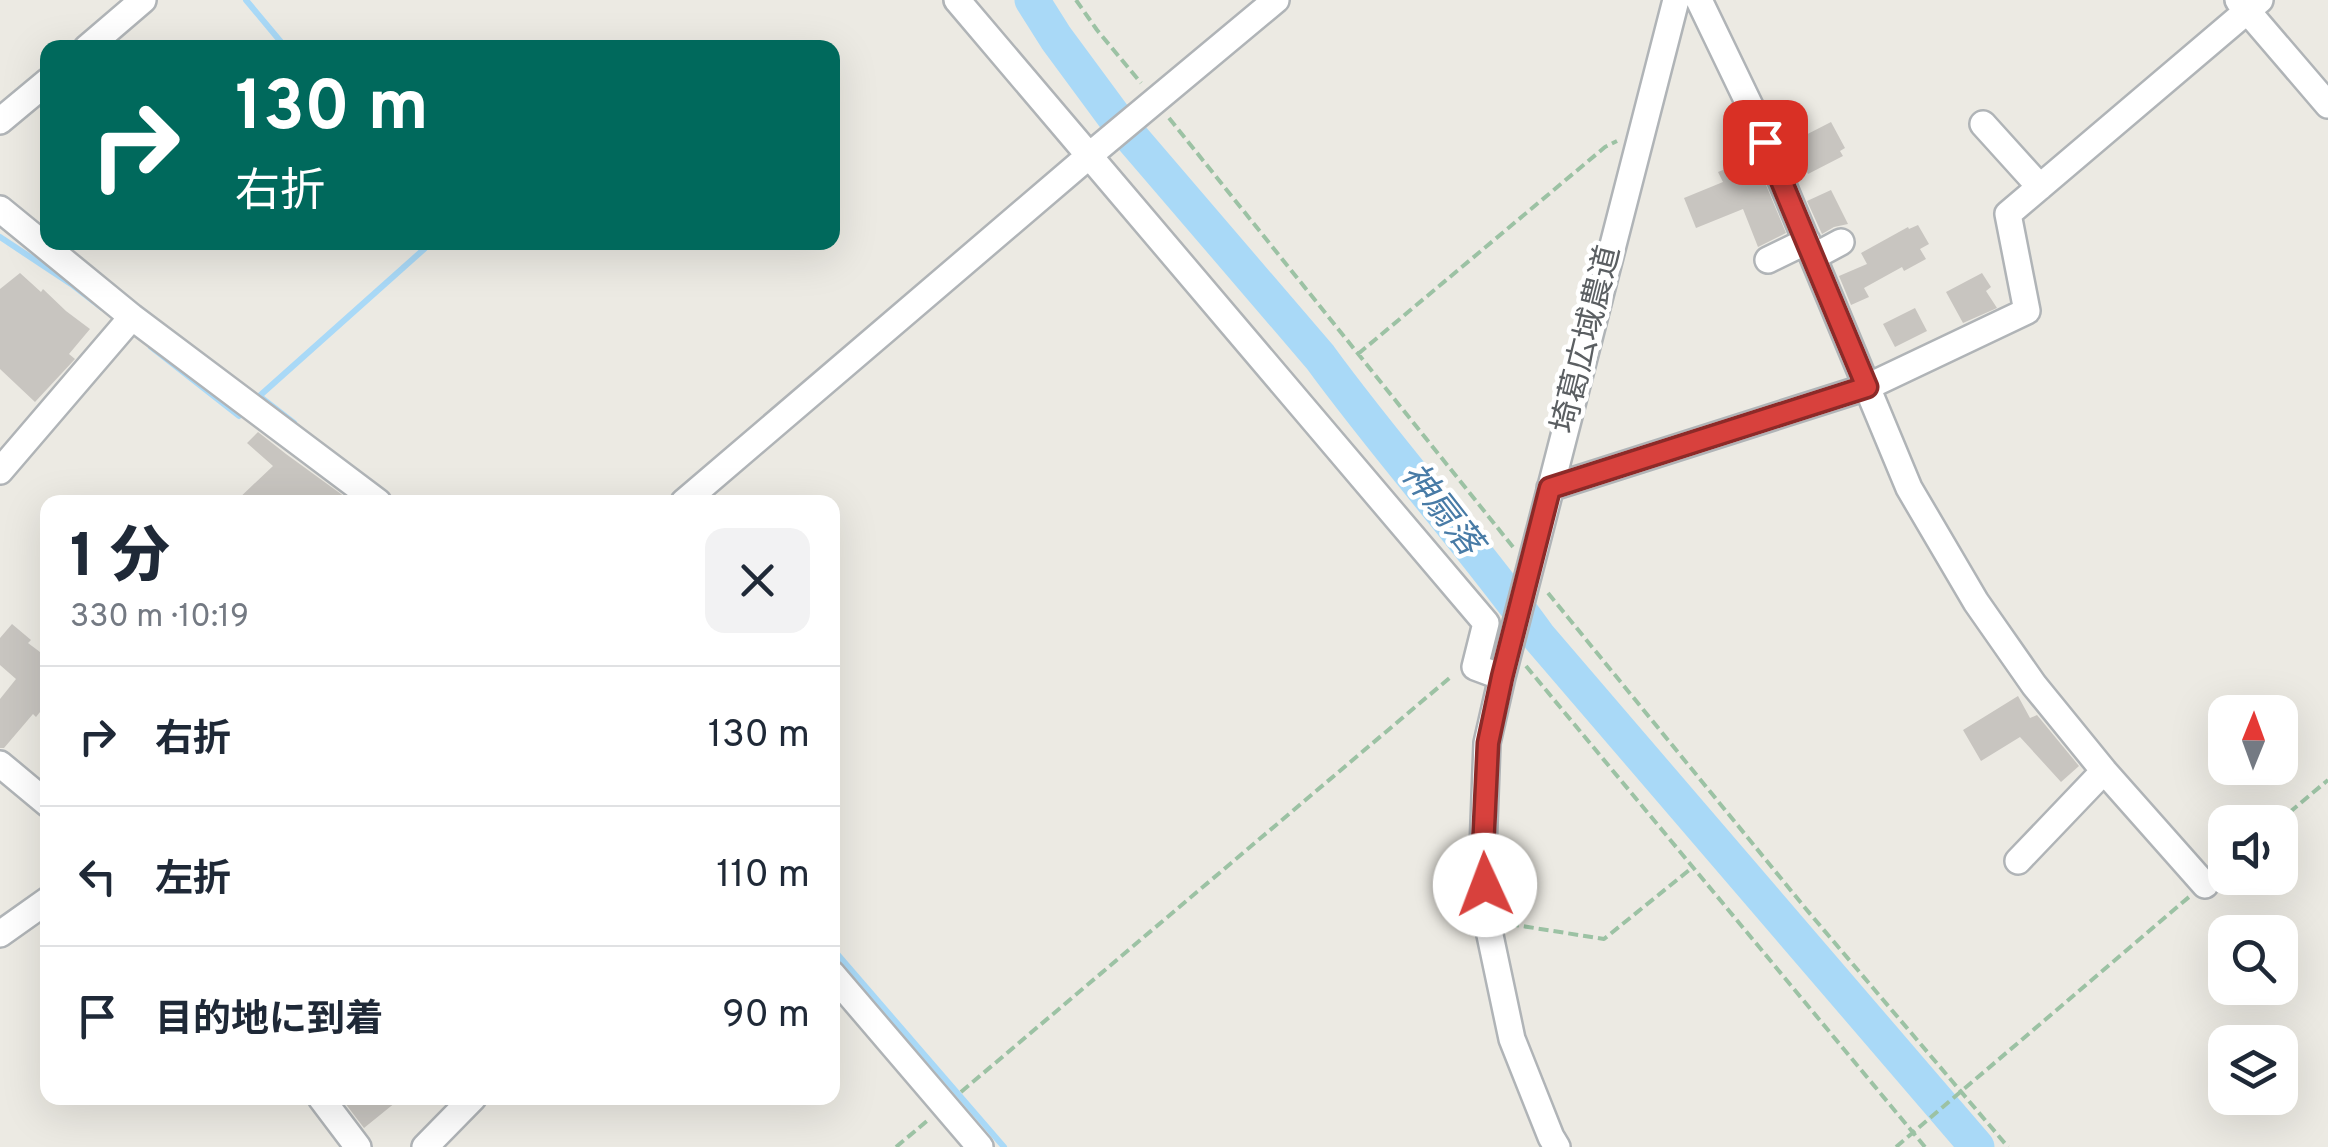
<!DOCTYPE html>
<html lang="ja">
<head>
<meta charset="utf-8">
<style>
  :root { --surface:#fff; --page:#f2f2f3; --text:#1f2937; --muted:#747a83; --line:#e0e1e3 }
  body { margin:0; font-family:Overpass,"Noto Sans JP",sans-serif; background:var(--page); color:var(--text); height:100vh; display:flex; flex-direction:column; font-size:38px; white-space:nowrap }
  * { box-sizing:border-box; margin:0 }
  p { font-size:32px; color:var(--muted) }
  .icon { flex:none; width:55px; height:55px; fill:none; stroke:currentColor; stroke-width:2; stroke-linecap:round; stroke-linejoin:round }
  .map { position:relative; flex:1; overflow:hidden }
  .sheet { position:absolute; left:40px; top:495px; width:800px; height:610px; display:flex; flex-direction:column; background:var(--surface); border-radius:20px; box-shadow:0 10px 40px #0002 }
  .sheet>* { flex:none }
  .banner { position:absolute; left:40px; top:40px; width:800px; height:210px; border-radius:20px; box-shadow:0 10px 40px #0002; background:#00695c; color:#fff; overflow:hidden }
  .needle { width:65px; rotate:1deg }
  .tools { position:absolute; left:2208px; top:695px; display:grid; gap:20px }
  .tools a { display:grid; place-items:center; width:90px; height:90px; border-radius:20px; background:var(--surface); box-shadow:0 10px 40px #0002; font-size:50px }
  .pin { position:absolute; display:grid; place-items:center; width:85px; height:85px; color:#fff; margin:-42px; border-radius:20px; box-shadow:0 5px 15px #0006 }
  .me { position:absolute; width:110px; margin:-55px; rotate:358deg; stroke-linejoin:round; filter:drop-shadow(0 0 8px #0008) }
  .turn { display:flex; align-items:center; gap:35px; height:210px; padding:0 30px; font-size:45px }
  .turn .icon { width:130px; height:130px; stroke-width:2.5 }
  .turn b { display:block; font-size:70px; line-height:85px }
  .round { display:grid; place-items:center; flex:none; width:105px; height:105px; border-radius:20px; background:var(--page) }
  .head { display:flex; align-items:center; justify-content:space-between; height:170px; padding:0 30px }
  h1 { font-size:60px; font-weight:800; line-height:75px }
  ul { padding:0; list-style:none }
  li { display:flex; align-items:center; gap:30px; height:140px; padding:0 30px; border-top:2px solid var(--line) }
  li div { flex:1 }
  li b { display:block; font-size:38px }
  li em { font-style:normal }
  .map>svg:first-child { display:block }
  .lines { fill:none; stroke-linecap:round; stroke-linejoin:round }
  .stream { stroke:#a9d9f7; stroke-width:6 }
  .river { stroke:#a9d9f7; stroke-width:35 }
  .building { fill:#c8c5c0 }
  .minor-casing { stroke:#b0b4b7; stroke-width:30 }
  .path { stroke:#9cc2a4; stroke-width:4; stroke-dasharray:10 5; stroke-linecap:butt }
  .minor { stroke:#fff; stroke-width:25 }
  .route-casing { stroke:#8c2a28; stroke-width:25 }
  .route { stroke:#d8413d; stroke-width:18 }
  .labels { text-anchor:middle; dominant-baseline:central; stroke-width:9; stroke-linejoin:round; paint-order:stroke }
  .street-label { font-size:32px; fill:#5b5f62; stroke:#fff }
  .water-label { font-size:35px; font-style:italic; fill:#487ba6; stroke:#fff }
</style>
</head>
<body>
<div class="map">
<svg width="2328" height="1147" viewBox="0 0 2328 1147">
  <rect width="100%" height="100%" fill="#eceae3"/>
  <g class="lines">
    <path class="stream" d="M246,0L286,48
      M0,237L71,284L102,308
      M151,347L239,416L246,409
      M259,396L294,423
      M255,400L432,242
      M832,948L1004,1147"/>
    <path class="river" d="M1032,0L1056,38L1115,118L1320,357C1390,453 1470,541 1539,637L1977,1147"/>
  </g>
  <path class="building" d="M1831,122L1845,148L1840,151L1843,156L1808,174L1792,142Z
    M1736,165L1743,180L1761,173L1786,233L1758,247L1743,209L1696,228L1684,198L1723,182L1718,172Z
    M1831,190L1848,224L1834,227L1822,234L1807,201Z
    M1918,225L1929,244L1920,249L1926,259L1904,271L1902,267L1864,288L1869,297L1851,305L1839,276L1867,264L1861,253L1908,227L1909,229Z
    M20,273L41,292L43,289L66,311L90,329L69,354L75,359L35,402L0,369V289Z
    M1982,273L1991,287L1986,291L1997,308L1963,323L1946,292Z
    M1915,308L1927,331L1895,347L1883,324Z
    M258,432L286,454L352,502H235L273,466L247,443Z
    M12,624L31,640L28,643L48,658V702L36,717L33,714L4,748H0V699L16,679L0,665V638Z
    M2018,696L2030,718L2037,715L2079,766L2061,782L2020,737L1981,761L1963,730Z
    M352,1098H401L364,1128L345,1103Z"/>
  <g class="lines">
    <defs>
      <path id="minor" d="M957,0L1486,623L1475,667L1502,677
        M1699,0L1751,108L1909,488L1976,602L2034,685L2104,771L2205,885
        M2238,0L2328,105
        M87,48L143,0
        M0,121L48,81
        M1983,124L2040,187
        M0,209L132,317L378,502
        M1813,257L1841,242
        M1768,260L1807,241
        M0,471L132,317
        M1550,488L1867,387L2027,311L2008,214L2260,0
        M684,502L1090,155L1276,0
        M0,764L48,804
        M2018,861L2104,771
        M0,934L48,900
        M832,974L980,1147
        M321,1098L358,1147
        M425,1147L473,1098
        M1557,1147L1551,1137L1512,1039L1487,921L1483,849L1487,743L1502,677L1676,0"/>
    </defs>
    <use href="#minor" class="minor-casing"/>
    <path class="path" d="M1076,0L1097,30L1141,83
      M1169,118L1513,547
      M1358,354L1605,147L1617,141
      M1548,593L1806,909L2008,1147
      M1526,666L1925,1147
      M2278,822L2328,780
      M1509,924L1604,939L1693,867
      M961,1092L1453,675
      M896,1147L927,1121
      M1896,1147L2189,897"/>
    <use href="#minor" class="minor"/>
  </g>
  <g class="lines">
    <defs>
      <path id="route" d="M1485,885L1483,849L1488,743L1502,677L1550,488L1867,387L1765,142"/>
    </defs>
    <use href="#route" class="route-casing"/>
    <use href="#route" class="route"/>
  </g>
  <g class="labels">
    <g class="street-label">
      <text transform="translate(1588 340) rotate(-76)">埼葛広域農道</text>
    </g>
    <g class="water-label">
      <text transform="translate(1440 510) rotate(52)">神扇落</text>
    </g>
  </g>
</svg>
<div class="tools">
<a><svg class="needle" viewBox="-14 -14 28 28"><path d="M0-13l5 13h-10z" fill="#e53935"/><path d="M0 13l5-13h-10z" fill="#747a83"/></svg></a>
<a><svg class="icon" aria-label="sound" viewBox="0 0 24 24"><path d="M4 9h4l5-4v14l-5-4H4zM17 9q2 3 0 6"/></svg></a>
<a><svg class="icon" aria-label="search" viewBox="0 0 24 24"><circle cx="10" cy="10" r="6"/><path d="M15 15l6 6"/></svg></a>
<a><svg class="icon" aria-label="layers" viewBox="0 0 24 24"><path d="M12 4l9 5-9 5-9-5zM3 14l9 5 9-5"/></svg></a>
</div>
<div class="pin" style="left:1765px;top:142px;background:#d93025"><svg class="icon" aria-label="arrive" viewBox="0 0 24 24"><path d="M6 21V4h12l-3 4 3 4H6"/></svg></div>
<svg class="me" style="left:1485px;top:885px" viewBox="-20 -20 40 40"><circle r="19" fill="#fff"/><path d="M0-13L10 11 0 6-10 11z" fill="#d8413d"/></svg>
<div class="banner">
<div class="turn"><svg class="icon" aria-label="right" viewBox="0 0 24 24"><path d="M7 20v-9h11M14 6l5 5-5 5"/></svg><div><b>130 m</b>右折</div></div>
</div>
<section class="sheet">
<div class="head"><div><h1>1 分</h1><p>330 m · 10:19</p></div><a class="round"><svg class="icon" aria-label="close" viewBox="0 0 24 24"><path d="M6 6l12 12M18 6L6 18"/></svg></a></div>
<ul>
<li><svg class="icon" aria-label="right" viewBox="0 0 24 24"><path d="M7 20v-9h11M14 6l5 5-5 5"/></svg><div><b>右折</b></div><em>130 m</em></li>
<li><svg class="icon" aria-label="left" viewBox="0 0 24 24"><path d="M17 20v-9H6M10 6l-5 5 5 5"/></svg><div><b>左折</b></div><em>110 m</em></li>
<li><svg class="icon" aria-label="arrive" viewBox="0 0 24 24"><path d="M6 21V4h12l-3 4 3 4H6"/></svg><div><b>目的地に到着</b></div><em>90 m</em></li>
</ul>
</section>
</div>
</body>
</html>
